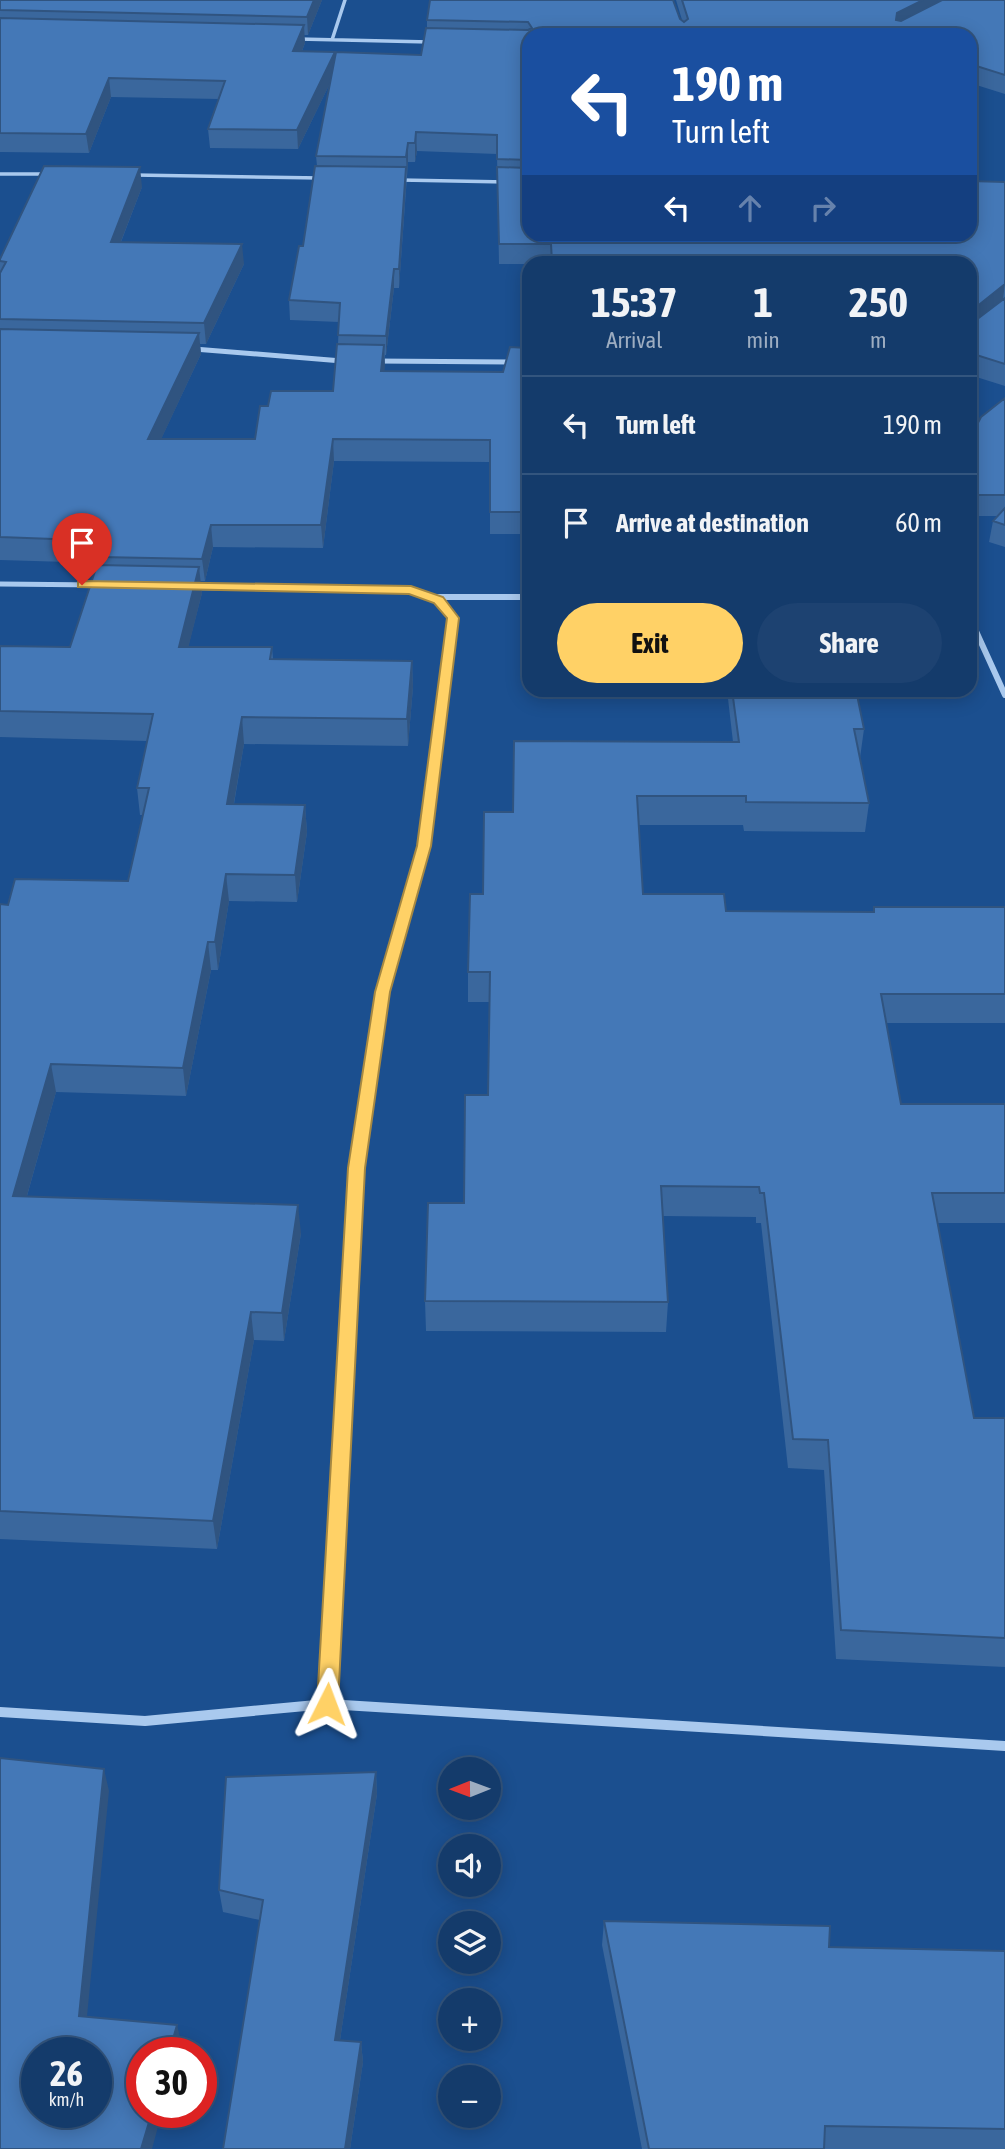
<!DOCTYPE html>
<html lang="en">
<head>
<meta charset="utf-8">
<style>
  :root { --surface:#143b6b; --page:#1d4271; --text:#f1f3f6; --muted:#9dadc1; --line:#33557e; --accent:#ffd166 }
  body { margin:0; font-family:"Asap Condensed",sans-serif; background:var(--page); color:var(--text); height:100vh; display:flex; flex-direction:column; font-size:26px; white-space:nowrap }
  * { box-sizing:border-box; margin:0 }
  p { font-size:23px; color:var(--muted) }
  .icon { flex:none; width:38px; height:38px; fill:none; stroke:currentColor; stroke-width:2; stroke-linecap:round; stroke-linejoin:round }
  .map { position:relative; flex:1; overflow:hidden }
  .drawer { position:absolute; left:522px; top:256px; width:455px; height:441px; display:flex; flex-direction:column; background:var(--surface); border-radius:21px; box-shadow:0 4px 18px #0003,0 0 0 2px var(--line) }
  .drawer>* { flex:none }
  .guide { position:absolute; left:522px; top:28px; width:455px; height:214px; border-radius:21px; box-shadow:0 4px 18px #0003,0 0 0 2px var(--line); background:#1a4fa0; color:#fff; overflow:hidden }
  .needle { width:46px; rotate:269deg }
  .controls { position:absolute; left:438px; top:1757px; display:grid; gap:14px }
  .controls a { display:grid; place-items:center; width:63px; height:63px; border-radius:50%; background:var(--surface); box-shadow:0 4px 18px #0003,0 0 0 2px var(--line); font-size:35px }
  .speed { position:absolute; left:21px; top:2037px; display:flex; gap:14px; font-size:35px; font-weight:700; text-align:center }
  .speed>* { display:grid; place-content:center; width:91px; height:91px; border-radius:50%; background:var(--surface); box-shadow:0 4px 18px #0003,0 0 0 2px var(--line); line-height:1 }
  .speed small { font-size:18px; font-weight:400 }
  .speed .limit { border:10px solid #d22; background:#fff; color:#111 }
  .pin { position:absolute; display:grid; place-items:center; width:60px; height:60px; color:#fff; margin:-72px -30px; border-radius:50% 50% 50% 0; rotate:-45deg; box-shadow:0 0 7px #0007 }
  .pin .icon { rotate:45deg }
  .me { position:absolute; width:77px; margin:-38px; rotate:3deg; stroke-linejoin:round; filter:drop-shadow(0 0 5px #0008) }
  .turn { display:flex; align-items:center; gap:24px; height:147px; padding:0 35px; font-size:32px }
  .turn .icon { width:91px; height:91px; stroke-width:2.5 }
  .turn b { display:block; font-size:49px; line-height:60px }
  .lanes { display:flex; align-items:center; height:66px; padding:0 35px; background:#0003; justify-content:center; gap:35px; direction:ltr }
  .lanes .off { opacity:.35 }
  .eta { display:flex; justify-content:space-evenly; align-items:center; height:119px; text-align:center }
  .eta b { font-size:42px; font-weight:700; line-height:49px }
  .primary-button { display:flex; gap:14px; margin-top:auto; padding:14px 35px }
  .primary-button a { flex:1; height:80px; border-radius:42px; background:var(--accent); color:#111; font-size:28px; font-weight:700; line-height:80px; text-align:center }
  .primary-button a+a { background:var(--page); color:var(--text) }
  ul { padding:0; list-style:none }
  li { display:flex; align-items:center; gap:21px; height:98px; padding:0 35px; border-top:2px solid var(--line) }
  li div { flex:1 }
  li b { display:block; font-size:26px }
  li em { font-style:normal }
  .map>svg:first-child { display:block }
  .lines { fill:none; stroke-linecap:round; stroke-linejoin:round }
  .minor-far4 { stroke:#a9c9ee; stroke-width:3.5 }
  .minor-far3 { stroke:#a9c9ee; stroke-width:5 }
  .minor-far2 { stroke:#a9c9ee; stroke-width:6 }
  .minor-far1 { stroke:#a9c9ee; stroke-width:8 }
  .minor { stroke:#a9c9ee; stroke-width:10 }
  .wall { fill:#3a679d }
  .shaded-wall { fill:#305480 }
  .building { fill:#4478b7; stroke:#305480; stroke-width:2; fill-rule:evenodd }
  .route { fill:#ffd166; stroke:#a68842; stroke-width:2 }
</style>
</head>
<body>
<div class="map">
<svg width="1005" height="2149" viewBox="0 0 1005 2149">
  <rect width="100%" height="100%" fill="#1b4f8f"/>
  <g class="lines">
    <path class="minor-far4" d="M298,39L430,42
      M332,40L345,0
      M0,174H48
      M134,175L321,178
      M400,180L507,182"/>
    <path class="minor-far3" d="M194,349L342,361
      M375,361L528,362
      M0,584L100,585
      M192,587L292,588"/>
    <path class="minor-far2" d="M192,587L410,590L439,600L453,618L424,846L382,997
      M435,597H528
      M970,618L1005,695"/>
    <path class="minor-far1" d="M338,1509L357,1168L382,995"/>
    <path class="minor" d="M327,1704L338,1507
      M0,1712L145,1721L327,1704L1005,1746"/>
  </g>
  <path class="wall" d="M0,0H322L308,35H304L305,43L302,51L335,59L421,55L427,28V20L680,19L682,20L676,0H1005V94L970,83V35H528V234H970L1005,182V386L970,375V262H528V264H499L497,154L417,151L415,162H408L399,288H394L386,355H385L384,371L503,372L528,348V534H490V462L334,461L323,548L213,547L205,581H200L202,593L188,647H272L273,659L412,661L413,687L408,746L244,744L234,804L305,805L307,832L297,902L229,901L218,970H211L186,1096L56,1092L27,1196L301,1233L284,1341L254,1340L217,1549L0,1539V904L8,905L128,881L143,815H140L137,788L147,741L0,737V646L70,647L101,565V563L0,560V259L142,187L121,242L244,264L206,344H200L201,354L161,439H255L268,406L333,391L338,344L339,322L290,320L289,300L303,246L317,166L316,156L331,81L298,149L210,148L208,129L219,99L111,97L89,153L0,152Z
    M1005,398V547L989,542L993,521L997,516H970V438Z
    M727,690H856L864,729L860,758L869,803L865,832L744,831L743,825H639L643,894L726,911L873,912L874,907H1005V1023H886L901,1104H1005V1223H937L974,1418H1005V1667L836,1659L824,1470L788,1468L761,1223H756V1217L663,1216L668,1302L666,1332L426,1331L425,1301L464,1203L488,1095L490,1002H468V972L483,894L513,812L733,742Z
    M376,1772L377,1794L340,2040L361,2042L363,2062L350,2149L260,1920L223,1912L219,1890Z
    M604,1921L829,1947L1005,1951V2149H642L602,1945Z"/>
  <path class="shaded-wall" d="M314,0H322L308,35L307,17Z
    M923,0H955L895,31L897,13Z
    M304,25L305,43L295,69L293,51Z
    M335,52L336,71L298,149L297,130Z
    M109,78L111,97L89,153L86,134Z
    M416,132L417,151L415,162V143Z
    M408,143V162L407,177L406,157Z
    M140,167L142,187L113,262L111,242Z
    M406,167V185L399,288V269Z
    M242,244L244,264L206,344L204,323Z
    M394,269V288L386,355V336Z
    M1005,284L1002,305L970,331V312Z
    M199,333L201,354L151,461L148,439Z
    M384,345L385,366L382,392L381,371Z
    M333,439L334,461L323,548L321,525Z
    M211,525L213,547L205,581L202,559Z
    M199,567L202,593L182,673L179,647Z
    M412,661L413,687L408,746L407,719Z
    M242,717L244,744L229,831L227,804Z
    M305,805L307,832L297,902L295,875Z
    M226,874L229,901L218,970L215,942Z
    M208,942L211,970L186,1096L183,1068Z
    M51,1064L56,1092L19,1224L13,1196Z
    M298,1205L301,1233L284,1341L282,1313Z
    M251,1312L254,1340L217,1549L213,1521Z
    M104,1769L109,1791L85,2037L79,2016Z
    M376,1772L377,1794L337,2060L335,2040Z
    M177,2025L182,2046L180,2053H169Z
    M361,2042L363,2062L350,2149H345Z
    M152,2112H162L152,2149H141Z"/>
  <path class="building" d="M0,0H314L307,17L0,10Z
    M430,0H673L680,19L684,22L688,19L682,0H923L897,13L896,20L901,21L942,0H1005V75L970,64V35H528V160L497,159V135L416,132L415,143H408L406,157L316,156L336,52L421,55L426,28L528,30L532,28L528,22L427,20Z
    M0,18L304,25L293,51L335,52L297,130L208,129L225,81L109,78L86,134L0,133Z
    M44,166L140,167L111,242L242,244L204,323L0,319V273L6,262L0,261V259Z
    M315,166L406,167L399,269H394L386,336L338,335L340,303L289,300L299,246H303Z
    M497,167L528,168V234H970V181L1005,182V284L970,312V319V262H552L551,244H499Z
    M1005,298V364L970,353V320H976Z
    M0,329L199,333L148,439H255L260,406H268L271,391H333L337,344L384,345L381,371L503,372L510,347L528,348V512H490V440L333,439L321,525H211L202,559L100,557L106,541L0,537Z
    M1005,398V495H970V438L981,417Z
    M1005,508V525L993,521Z
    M97,565L199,567L179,647H272L270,659L412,661L407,719L242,717L227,804L305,805L295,875L226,874L215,942H208L183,1068L51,1064L13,1196L298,1205L282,1313L251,1312L213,1521L0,1511V904L8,905L15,879L128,881L149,788H137L153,714L0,711V646L70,647Z
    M732,690H856L864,729H854L869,803L746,802V796H637L643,894H724L726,911L874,912V907H1005V994H881L901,1104H1005V1193H932L974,1418H1005V1638L841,1630L828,1440L793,1439L764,1193H760L759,1187L661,1186L668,1302L425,1301L428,1203H464L465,1095H488L490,972H468L470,894H483L484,812H513L514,741L739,742Z
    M0,1758L104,1769L79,2016L177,2025L169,2053H142V2112H152L141,2149H0ZM37,2053H96V2112H37Z
    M376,1772L335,2040L361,2042L345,2149H223L263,1900L219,1890L226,1777Z
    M604,1921L830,1926L829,1947L1005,1951V2129L825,2126L824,2149H649Z"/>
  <path class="route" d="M82,581L411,586L443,597L459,618L431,846L390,992L365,1168L338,1704L335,1710L327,1713L320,1710L317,1704L348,1168L375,992L417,846L447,618L434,603L409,594L78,587V582Z"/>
</svg>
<div class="controls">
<a><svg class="needle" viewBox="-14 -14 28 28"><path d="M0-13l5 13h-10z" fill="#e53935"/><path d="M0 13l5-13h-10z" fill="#9dadc1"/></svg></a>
<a><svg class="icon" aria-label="sound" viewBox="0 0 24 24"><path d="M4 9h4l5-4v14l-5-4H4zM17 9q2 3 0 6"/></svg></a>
<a><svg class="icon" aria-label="layers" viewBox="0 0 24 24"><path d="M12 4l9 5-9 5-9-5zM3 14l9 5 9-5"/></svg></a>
<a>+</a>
<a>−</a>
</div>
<div class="speed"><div>26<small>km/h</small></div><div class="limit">30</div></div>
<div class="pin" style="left:82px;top:585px;background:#d93025"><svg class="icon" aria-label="arrive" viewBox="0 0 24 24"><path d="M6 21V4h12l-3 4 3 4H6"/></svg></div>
<svg class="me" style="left:327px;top:1704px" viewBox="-20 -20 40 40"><path d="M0-17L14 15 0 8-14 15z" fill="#ffd166" stroke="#fff" stroke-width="4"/></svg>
<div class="guide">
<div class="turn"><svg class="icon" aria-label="left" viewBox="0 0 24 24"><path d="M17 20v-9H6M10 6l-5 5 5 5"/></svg><div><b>190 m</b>Turn left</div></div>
<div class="lanes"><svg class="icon" aria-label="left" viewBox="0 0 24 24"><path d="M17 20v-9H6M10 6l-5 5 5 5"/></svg><svg class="icon off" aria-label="ahead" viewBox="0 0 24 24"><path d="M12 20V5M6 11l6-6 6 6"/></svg><svg class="icon off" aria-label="right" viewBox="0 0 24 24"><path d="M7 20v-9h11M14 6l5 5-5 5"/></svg></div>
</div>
<section class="drawer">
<div class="eta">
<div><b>15:37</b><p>Arrival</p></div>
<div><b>1</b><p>min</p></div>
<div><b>250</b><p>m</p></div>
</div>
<ul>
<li><svg class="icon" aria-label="left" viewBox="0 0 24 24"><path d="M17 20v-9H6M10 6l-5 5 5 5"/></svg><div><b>Turn left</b></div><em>190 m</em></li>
<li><svg class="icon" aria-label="arrive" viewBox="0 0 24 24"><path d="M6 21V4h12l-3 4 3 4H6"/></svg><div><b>Arrive at destination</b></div><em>60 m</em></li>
</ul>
<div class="primary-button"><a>Exit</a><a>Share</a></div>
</section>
</div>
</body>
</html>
